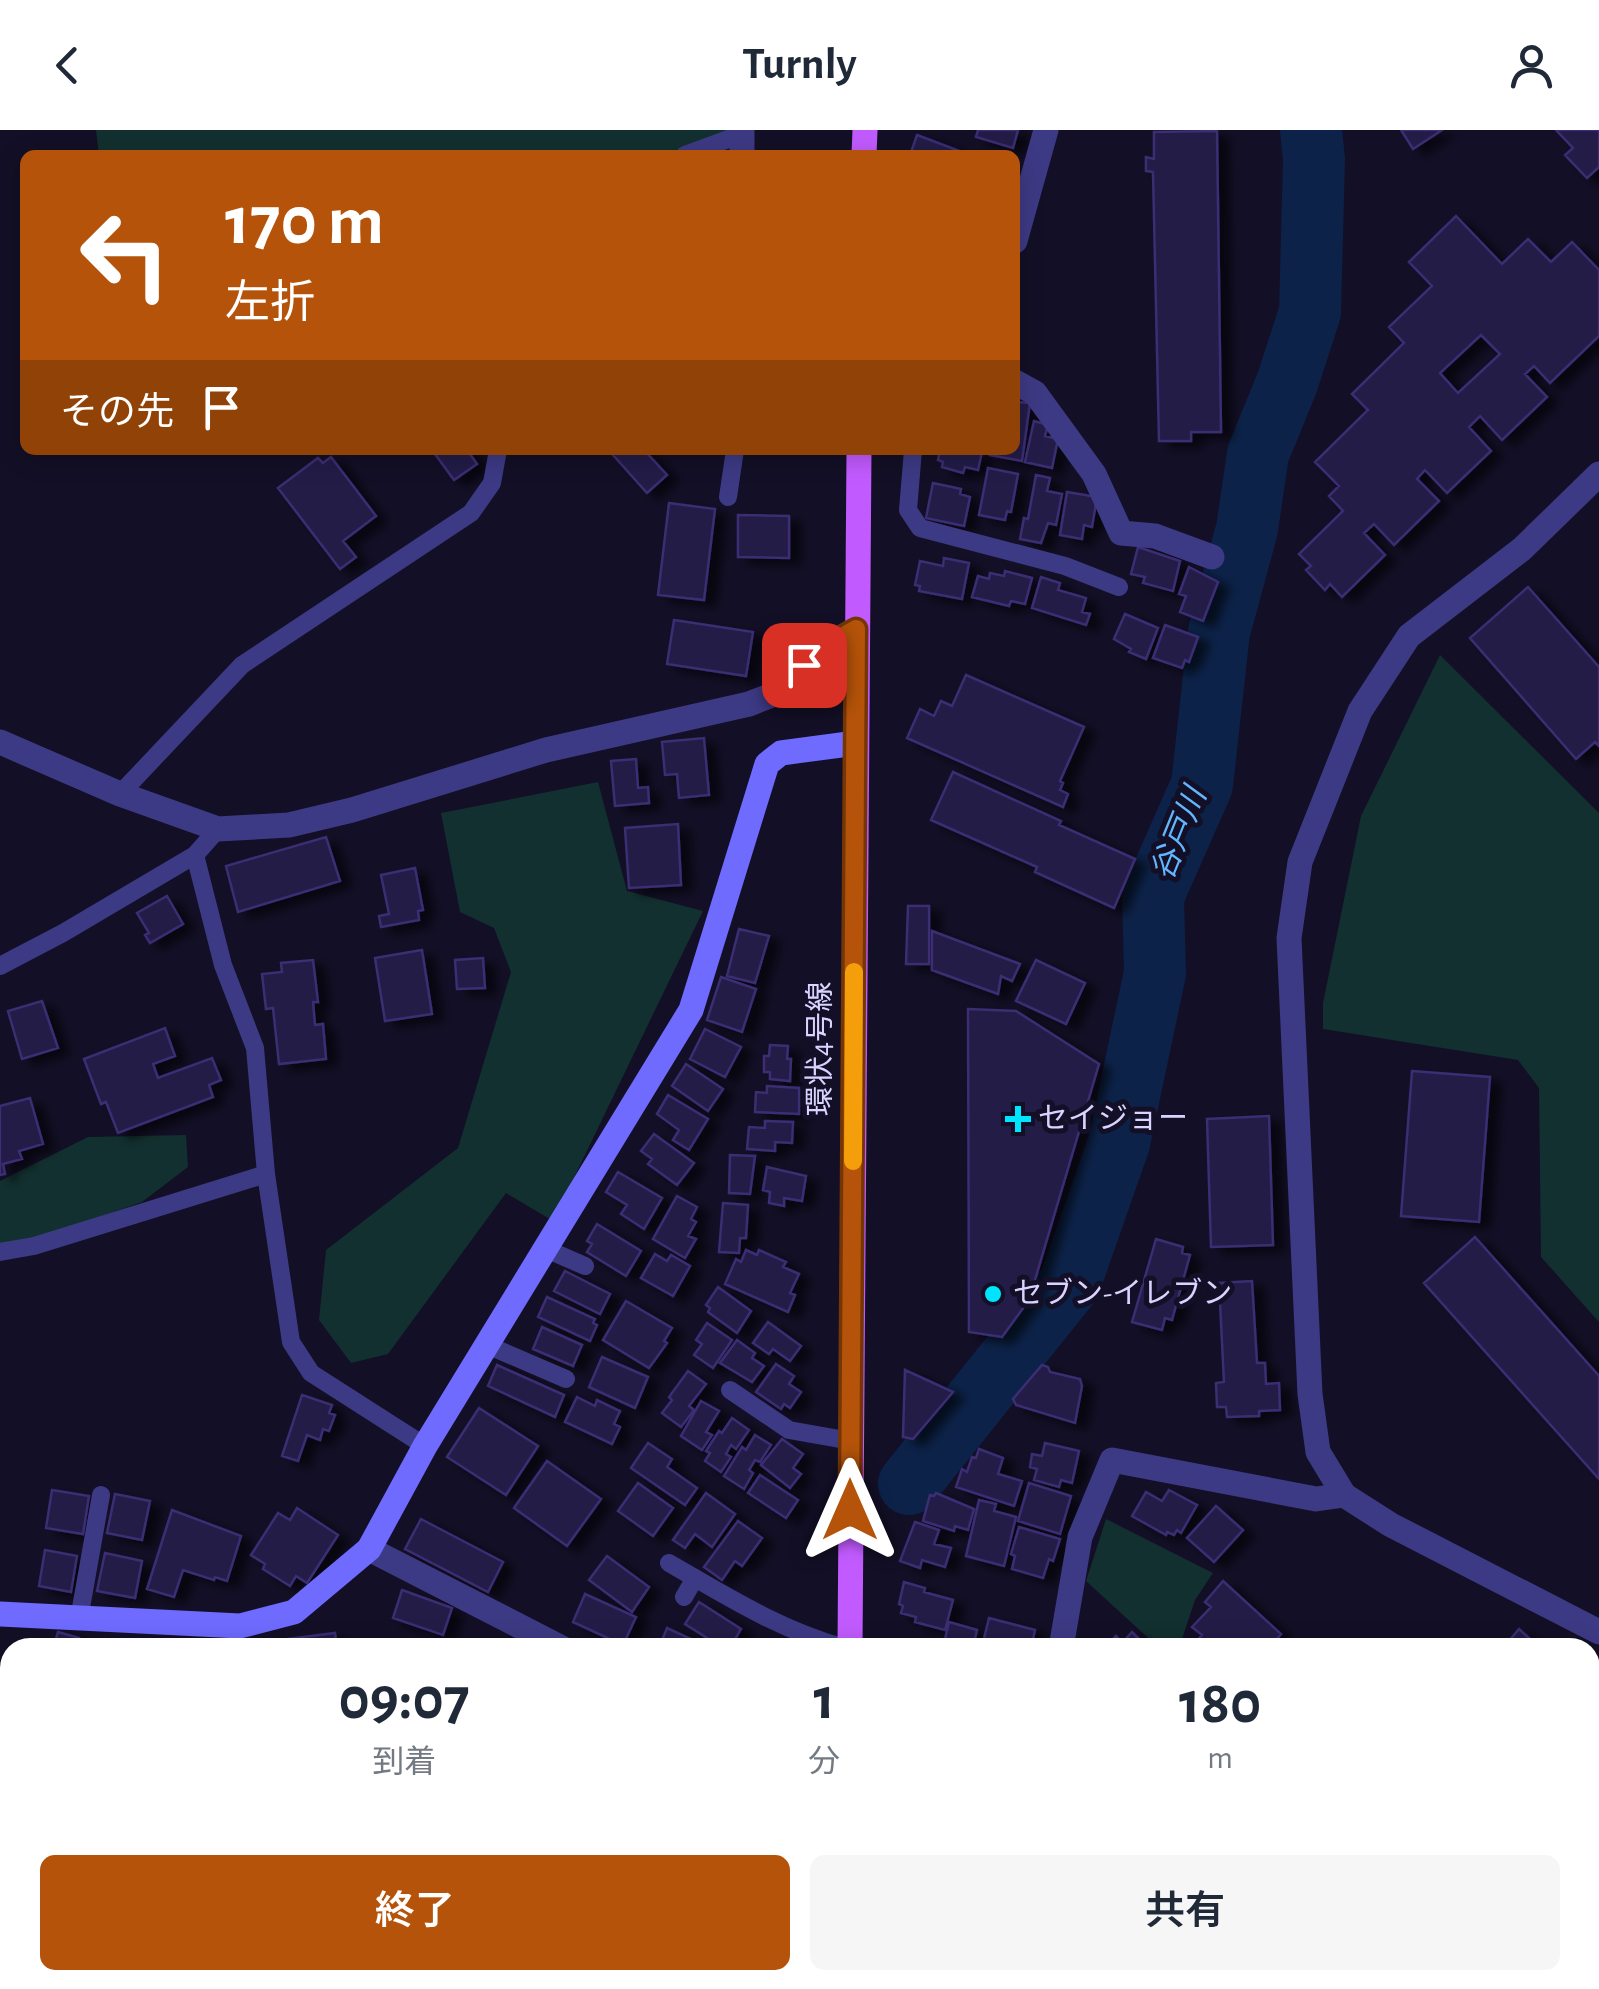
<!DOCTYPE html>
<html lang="ja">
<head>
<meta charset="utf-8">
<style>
  :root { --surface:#fff; --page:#f6f6f7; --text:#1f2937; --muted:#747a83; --accent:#b45309 }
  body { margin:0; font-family:"Alegreya Sans","Noto Sans JP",sans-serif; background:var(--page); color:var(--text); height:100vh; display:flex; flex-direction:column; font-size:38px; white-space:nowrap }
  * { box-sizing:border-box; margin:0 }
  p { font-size:32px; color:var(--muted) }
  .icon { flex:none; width:55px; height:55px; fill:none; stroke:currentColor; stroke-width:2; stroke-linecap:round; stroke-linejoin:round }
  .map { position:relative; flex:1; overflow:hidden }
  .drawer { position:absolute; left:0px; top:1508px; width:1600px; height:352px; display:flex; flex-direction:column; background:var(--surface); border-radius:30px 30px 0 0; box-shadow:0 5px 25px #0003 }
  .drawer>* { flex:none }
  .top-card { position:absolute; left:20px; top:20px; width:1000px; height:305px; border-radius:15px; box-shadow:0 5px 25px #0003; background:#b45309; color:#fff; overflow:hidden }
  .pin { position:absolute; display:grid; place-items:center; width:85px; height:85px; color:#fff; margin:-42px; border-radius:20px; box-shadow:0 5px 15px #0006 }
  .me { position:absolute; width:110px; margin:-55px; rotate:0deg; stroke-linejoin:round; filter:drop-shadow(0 0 8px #0008) }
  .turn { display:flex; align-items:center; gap:35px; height:210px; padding:0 40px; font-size:45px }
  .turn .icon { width:130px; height:130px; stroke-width:2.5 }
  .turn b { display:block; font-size:70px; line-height:85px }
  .then { display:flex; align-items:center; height:95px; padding:0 40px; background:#0003; gap:20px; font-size:38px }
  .eta { display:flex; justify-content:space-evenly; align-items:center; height:170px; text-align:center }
  .eta b { font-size:60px; font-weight:600; line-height:70px }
  .primary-button { display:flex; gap:20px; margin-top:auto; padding:20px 40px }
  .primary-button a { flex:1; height:115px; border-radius:15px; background:var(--accent); color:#fff; font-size:40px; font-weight:600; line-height:115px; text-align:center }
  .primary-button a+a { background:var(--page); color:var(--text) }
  header { display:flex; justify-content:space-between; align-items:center; height:130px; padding:0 40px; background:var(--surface); font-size:45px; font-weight:600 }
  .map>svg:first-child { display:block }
  .green { fill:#12302f }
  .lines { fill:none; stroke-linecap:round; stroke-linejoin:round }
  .stream { stroke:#0c2248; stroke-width:10 }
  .river { stroke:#0c2248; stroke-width:62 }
  .building { fill:#241b47; stroke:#3b2d73; stroke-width:2.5; fill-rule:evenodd; filter:url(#shadow) }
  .lane { stroke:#3d3a85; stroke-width:18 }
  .street { stroke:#3d3a85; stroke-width:25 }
  .secondary { stroke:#6f6bff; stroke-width:25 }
  .primary { stroke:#c25bff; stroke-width:25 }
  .route-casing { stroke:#753606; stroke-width:25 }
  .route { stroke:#b45309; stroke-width:18 }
  .slow { stroke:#f59e0b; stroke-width:18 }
  .poi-dot { fill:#00e5ff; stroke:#130f26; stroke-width:4 }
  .labels { text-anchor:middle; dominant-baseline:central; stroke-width:10; stroke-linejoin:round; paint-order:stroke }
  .street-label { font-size:30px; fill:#d9d4ff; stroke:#130f26 }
  .poi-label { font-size:30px; fill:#d9d4ff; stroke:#130f26; text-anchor:start }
  .water-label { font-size:32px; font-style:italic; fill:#62b6ff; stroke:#130f26 }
</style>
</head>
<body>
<header><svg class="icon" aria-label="back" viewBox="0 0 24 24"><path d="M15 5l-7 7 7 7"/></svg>Turnly<svg class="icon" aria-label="person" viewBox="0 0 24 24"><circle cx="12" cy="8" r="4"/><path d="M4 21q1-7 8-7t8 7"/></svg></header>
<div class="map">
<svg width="1599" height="1859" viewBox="0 0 1599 1859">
  <defs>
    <filter id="shadow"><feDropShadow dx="11" dy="6" stdDeviation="5" flood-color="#0009"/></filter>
  </defs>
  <rect width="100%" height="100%" fill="#130f26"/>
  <path class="green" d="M96,0H742L685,25H99Z
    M1440,525L1599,683V1192L1541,1127L1539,958L1518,930L1323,899V873L1361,686Z
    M598,652L627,761L703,781L553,1091L506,1063L388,1224L351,1233L319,1190L326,1120L458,1018L511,842L494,798L460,782L441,683Z
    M186,1005L188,1037L142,1072L34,1110L0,1116V1051L88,1007Z
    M1106,1389L1213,1443L1195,1470L1182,1509L1174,1517H1158L1086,1451Z
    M1029,1850H1280L1290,1859H1038Z"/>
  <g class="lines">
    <path class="stream" d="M0,1758L10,1765"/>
    <path class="river" d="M909,1354L1070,1153L1119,1013L1155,843L1153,766L1202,655L1219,502L1247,399L1258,324L1287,253L1310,182L1314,29L1311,0
      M656,1859L666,1850"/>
  </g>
  <path class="building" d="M978,0H1018L1013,18L976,7Z
    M1401,0H1442L1413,19Z
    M1556,0H1599V37L1587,48L1565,25L1573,18Z
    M1217,1L1221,302H1191V311H1159L1153,42L1146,41V27L1154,29V2Z
    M917,5L965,23V25H910Z
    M1456,86L1502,134L1528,109L1551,132L1572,112L1599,140V206L1550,253L1534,236L1525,244L1547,267L1502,310L1480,286L1469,297L1491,321L1447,363L1425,340L1417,349L1439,371L1394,415L1374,394L1364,403L1385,425L1342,467L1330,454L1325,460L1306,440L1311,436L1299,424L1343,381L1329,366L1339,356L1315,332L1368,280L1352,264L1404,213L1389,197L1432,156L1409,132ZM1481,205L1500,224L1458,263L1440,243Z
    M1015,272L1030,273L1022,331L990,325L991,320H1015Z
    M1034,291L1048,295L1045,306L1058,309L1052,338L1025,332Z
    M432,320H467L477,334L454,350Z
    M619,320H644L667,345L647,363L613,325Z
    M940,320L982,322L978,340L965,337L963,343L942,337L943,332L938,330Z
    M331,327L376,386L343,411L356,427L340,439L278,358L318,328L323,333Z
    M988,338L1018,344L1011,382L1007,381L1005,390L979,385Z
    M1036,345L1050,348L1047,361L1062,364L1056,395L1048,393L1041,413L1020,409L1024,388L1028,389Z
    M933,353L961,359L960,364L970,367L964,396L926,388Z
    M1067,362L1097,367L1092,397L1084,395L1082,409L1060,405Z
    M669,373L715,379L704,470L658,465Z
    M738,385L789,386V428L738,427Z
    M1138,417L1180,431L1173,461L1143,453L1145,447L1131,444Z
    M944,428L969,433L962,469L919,461L920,456L915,455L920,431L943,436Z
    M1189,437L1218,452L1203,491L1180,482L1186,466L1179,464Z
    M1005,441L1032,448L1025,474L1011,471L1009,476L972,467L978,446L989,449L990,443L1004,446Z
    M1041,447L1060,453L1058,460L1086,468L1082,482L1090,484L1086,495L1032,478Z
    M1528,457L1599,537V616L1595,612L1576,629L1470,508Z
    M1125,484L1158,498L1146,529L1129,522L1131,519L1114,509Z
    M674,490L753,502L746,546L667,534Z
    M1165,495L1198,507L1189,532L1185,530L1182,538L1153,528Z
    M966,545L1084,597L1060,651L1063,653L1060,660L1068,664L1063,677L907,608L920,579L934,586L941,571L952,576Z
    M704,608L709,665L679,668L677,644L665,645L662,612Z
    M636,629L638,658L648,657L649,673L615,676L611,631Z
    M953,642L1061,691L1059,695L1135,729L1114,778L1035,742L1037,737L931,690Z
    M678,694L681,755L629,758L625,698Z
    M326,707L340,751L238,782L226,736Z
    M415,738L423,780L418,781L419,790L381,797L379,786L389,784L381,745Z
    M167,766L183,794L150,813L145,805L149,803L137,783Z
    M908,776H929V834H906Z
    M739,799L769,806L755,853L727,846Z
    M932,801L1020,834L1012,851L1001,846L998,864L932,840Z
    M422,820L432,884L385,891L375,828Z
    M483,828L485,858L457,859L455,830Z
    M313,830L318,872H313L315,895L323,894L326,929L279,934L273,878L266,879L262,844L282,842L281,833Z
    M1036,830L1085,853L1066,894L1016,871Z
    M721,847L756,859L742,902L707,890Z
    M42,871L58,918L22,929L8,881Z
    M968,879L1016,881L1099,934L1029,1170L1002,1207L969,1202Z
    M165,898L175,926L153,934L158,948L212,928L221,950L209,955L213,967L118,1003L106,972L101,974L84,929Z
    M705,899L741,917L725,947L690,929Z
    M770,915L788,916L787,929H791L790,951L770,949V942H764V926H769Z
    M686,934L723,959L708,981L672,956Z
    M1412,941L1490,947L1479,1092L1401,1086Z
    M767,956L799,958V984L755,982L756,962L767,963Z
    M668,965L708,989L689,1020L673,1010L679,1000L657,984Z
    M30,968L43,1014L19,1021L22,1029L3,1034L5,1044L0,1045V976Z
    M1269,986L1273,1115L1211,1117L1207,989Z
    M765,991L793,992L792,1013L775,1012V1021L747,1019L749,997L765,998Z
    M654,1004L694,1033L677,1055L648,1034L652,1029L641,1021Z
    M730,1025L755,1026L750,1064L729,1063Z
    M767,1037L806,1046L802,1071L784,1068V1076L769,1073L770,1062L763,1060Z
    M618,1042L662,1068L644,1099L621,1084L627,1075L606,1062Z
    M677,1066L697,1077L691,1089L696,1092L688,1106L696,1109L685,1128L653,1109Z
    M723,1073L748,1075L746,1108H740L739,1123L719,1122Z
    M597,1094L641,1121L626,1146L587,1122L592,1114L587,1111Z
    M1475,1107L1599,1246V1349L1424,1153Z
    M1156,1109L1183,1117L1182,1123L1190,1125L1172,1190L1165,1188L1162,1200L1132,1192Z
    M746,1120L757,1125L759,1120L786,1132L783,1137L799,1144L790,1163L795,1165L788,1182L725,1154L736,1129L741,1132Z
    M655,1124L667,1131L671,1125L690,1136L673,1166L641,1148Z
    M565,1141L610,1164L600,1184L554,1161Z
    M1252,1151L1257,1233H1265L1266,1254L1279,1253L1280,1280L1259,1281V1286L1227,1287L1226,1277H1217L1216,1253L1224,1252L1219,1153Z
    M718,1157L751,1181L737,1203L708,1182L710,1178L706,1175Z
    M547,1167L595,1189L593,1193L597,1195L590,1211L538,1187Z
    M626,1171L672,1198L664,1211L667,1213L649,1238L603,1210Z
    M768,1192L801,1216L790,1231L773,1219L769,1224L753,1213Z
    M707,1193L732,1210L713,1238L694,1225L702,1214L696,1210Z
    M542,1197L582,1215L573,1236L533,1219Z
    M737,1210L755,1223L752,1228L764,1236L752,1252L720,1233Z
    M602,1227L648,1247L635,1278L589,1257Z
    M776,1234L794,1246L789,1254L801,1262L790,1278L784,1274L781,1279L756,1262Z
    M497,1235L564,1265L555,1287L488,1256Z
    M1042,1235L1048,1237L1050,1242L1080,1249L1082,1256L1075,1293L1016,1275L1013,1269Z
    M905,1240L953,1262L913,1309L903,1307Z
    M688,1241L706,1254L689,1276L694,1280L681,1297L662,1283L672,1270L669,1267Z
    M302,1265L332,1275L329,1283L335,1285L329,1301L323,1299L320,1310L307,1305L298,1331L282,1326Z
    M577,1267L595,1276L597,1270L620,1281L614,1294L620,1297L612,1314L565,1292Z
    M701,1271L719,1281L706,1302L712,1305L702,1320L681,1306Z
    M479,1278L538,1316L506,1365L447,1327Z
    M732,1288L749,1300L736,1319L731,1315L726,1324L731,1327L721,1342L705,1331L710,1323L706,1321L719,1301L722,1303Z
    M755,1305L771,1315L760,1332L755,1330L749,1340L753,1343L744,1359L724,1346L742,1317L746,1320Z
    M782,1309L803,1324L793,1338L801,1344L790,1358L761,1335Z
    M648,1313L672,1329L667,1337L697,1358L685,1375L631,1338Z
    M1045,1313L1079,1321L1072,1353L1061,1350L1059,1357L1034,1350L1037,1339L1030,1337L1032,1324L1042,1326Z
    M979,1319L1003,1328L998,1344L1022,1351L1014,1376L956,1357L962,1339L967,1342L972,1327L976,1328Z
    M547,1331L601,1369L567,1416L514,1378Z
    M760,1345L798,1370L786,1388L748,1363Z
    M638,1353L673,1378L653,1406L618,1381Z
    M1029,1353L1071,1366L1060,1404L1018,1391Z
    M52,1360L89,1366L83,1404L46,1398Z
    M1169,1360L1197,1375L1181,1403L1177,1400L1174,1405L1167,1402L1166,1405L1132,1386L1146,1362L1162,1371Z
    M706,1363L735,1384L712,1417L695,1404L685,1418L673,1410Z
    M936,1363L974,1379L968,1400L955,1396L954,1401L923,1391L930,1365L934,1366Z
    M115,1364L150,1371L142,1410L107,1403Z
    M979,1370L996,1374L994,1381L1016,1387L1004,1436L966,1426Z
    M1216,1376L1243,1400L1214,1432L1187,1408Z
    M297,1378L338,1405L307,1453L296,1446L290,1456L263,1439L265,1434L251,1425L278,1383L290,1390Z
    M172,1380L241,1406L227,1451L215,1447L214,1450L183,1440L174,1467L147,1459Z
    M421,1389L503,1432L488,1462L405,1419Z
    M738,1391L762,1408L742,1436L735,1431L722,1450L704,1437Z
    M915,1392L939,1400L934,1414L951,1418L945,1437L922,1430L920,1438L900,1431Z
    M1019,1397L1060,1409L1053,1431L1049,1429L1043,1448L1012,1439L1015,1426L1011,1424Z
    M45,1420L77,1426L71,1462L39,1456Z
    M105,1423L142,1431L135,1468L97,1461Z
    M607,1426L649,1457L632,1482L589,1450Z
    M1223,1451L1281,1504L1269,1518L1191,1517L1202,1505L1192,1497L1211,1477L1205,1472Z
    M904,1452L925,1458L924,1462L953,1470L945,1500L915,1492L916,1487L901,1483L903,1476L899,1474Z
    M402,1460L452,1478L443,1505L393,1488Z
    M585,1464L636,1487L623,1515L573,1492Z
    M699,1472L741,1499L730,1518H723L685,1494Z
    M989,1488L1035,1500L1031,1518L982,1517Z
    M949,1492L977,1500L973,1518H943Z
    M667,1498L695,1511L693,1518H659Z
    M1519,1499L1540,1518H1503Z
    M58,1502L79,1508L77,1518H53Z
    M1132,1502L1148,1518H1105L1116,1506L1122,1513Z
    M335,1503L337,1518H288L287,1509Z
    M0,1613L10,1619V1678L0,1672Z
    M1598,1619L1599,1648L1592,1658L1590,1620L1594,1624Z
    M1598,1730L1599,1731V1801L1590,1792V1738Z
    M1599,1829L1597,1859H1552L1560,1850H1590V1839Z
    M132,1850H168L157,1856L159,1859H131L127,1853Z
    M255,1850H292L295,1859H252L257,1858Z
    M326,1850H376L363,1859H328Z
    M442,1850H474L480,1859H436L434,1856Z
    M540,1850H577L584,1859H539L535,1854Z
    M742,1850H795V1859H742Z
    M1465,1850H1522L1529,1857L1474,1859Z"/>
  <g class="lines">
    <path class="lane" d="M685,25L742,4
      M913,320L908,380L920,398L1065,436L1119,457
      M728,367L735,320
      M120,664L242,535L471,383L492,353L498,320
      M218,699L195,725L223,835L255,918L266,1044L291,1212L311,1243L425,1316
      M0,836L63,803L195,725
      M546,1119L585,1136
      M0,1122L34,1116L266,1044
      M487,1215L566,1249
      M730,1260L789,1300L851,1311
      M669,1433C726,1466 780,1500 845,1518
      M684,1467L695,1448
      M79,1489L101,1365"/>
    <path class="street" d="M742,0V25
      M1015,111L1046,0
      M1015,252L1035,263L1094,344L1121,403L1155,406L1212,427
      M1599,344L1522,419L1409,506L1360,581L1300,732L1289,808L1310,1264L1318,1322L1344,1365L1391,1395L1599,1502
      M0,612L120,664L218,699L289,695L352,680L546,620L749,574L777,563L814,523L856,499
      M369,1419L562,1518
      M1061,1518L1080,1407L1112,1330L1316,1369L1344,1365
      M1590,1698L1599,1690
      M1411,1859L1422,1850"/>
    <path class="secondary" d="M0,1484L240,1496L294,1482L369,1419L425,1316L691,880L767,634L781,623L856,613"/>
    <path class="primary" d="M864,25L865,0
      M850,1518L859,320
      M847,1859V1850"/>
  </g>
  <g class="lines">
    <defs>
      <path id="route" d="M804,535L814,523L856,499L850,1380"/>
    </defs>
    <use href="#route" class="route-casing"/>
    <use href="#route" class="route"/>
    <path class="slow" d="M853,1031L854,842"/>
  </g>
  <g class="poi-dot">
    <path d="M1013 974h10v10h10v10h-10v10h-10v-10h-10v-10h10z"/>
    <circle cx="993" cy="1164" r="10"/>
  </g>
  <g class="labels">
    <g class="street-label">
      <text transform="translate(821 919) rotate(-90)">環状4号線</text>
    </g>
    <g class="poi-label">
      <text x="1038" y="989">セイジョー</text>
      <text x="1013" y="1164">セブン-イレブン</text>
    </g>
    <g class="water-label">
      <text transform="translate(1179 704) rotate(-68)">谷戸川</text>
    </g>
  </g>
</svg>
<div class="pin" style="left:804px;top:535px;background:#d93025"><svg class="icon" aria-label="arrive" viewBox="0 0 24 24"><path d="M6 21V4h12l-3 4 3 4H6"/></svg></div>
<svg class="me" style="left:850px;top:1380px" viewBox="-20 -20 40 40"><path d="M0-17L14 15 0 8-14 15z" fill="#b45309" stroke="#fff" stroke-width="4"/></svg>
<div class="top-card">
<div class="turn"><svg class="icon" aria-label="left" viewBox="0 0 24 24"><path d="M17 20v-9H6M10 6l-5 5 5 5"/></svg><div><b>170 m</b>左折</div></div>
<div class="then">その先<svg class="icon" aria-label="arrive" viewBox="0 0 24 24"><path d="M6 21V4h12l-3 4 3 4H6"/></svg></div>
</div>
<section class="drawer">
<div class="eta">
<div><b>09:07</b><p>到着</p></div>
<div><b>1</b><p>分</p></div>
<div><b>180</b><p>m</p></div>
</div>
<div class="primary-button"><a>終了</a><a>共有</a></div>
</section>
</div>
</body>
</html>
